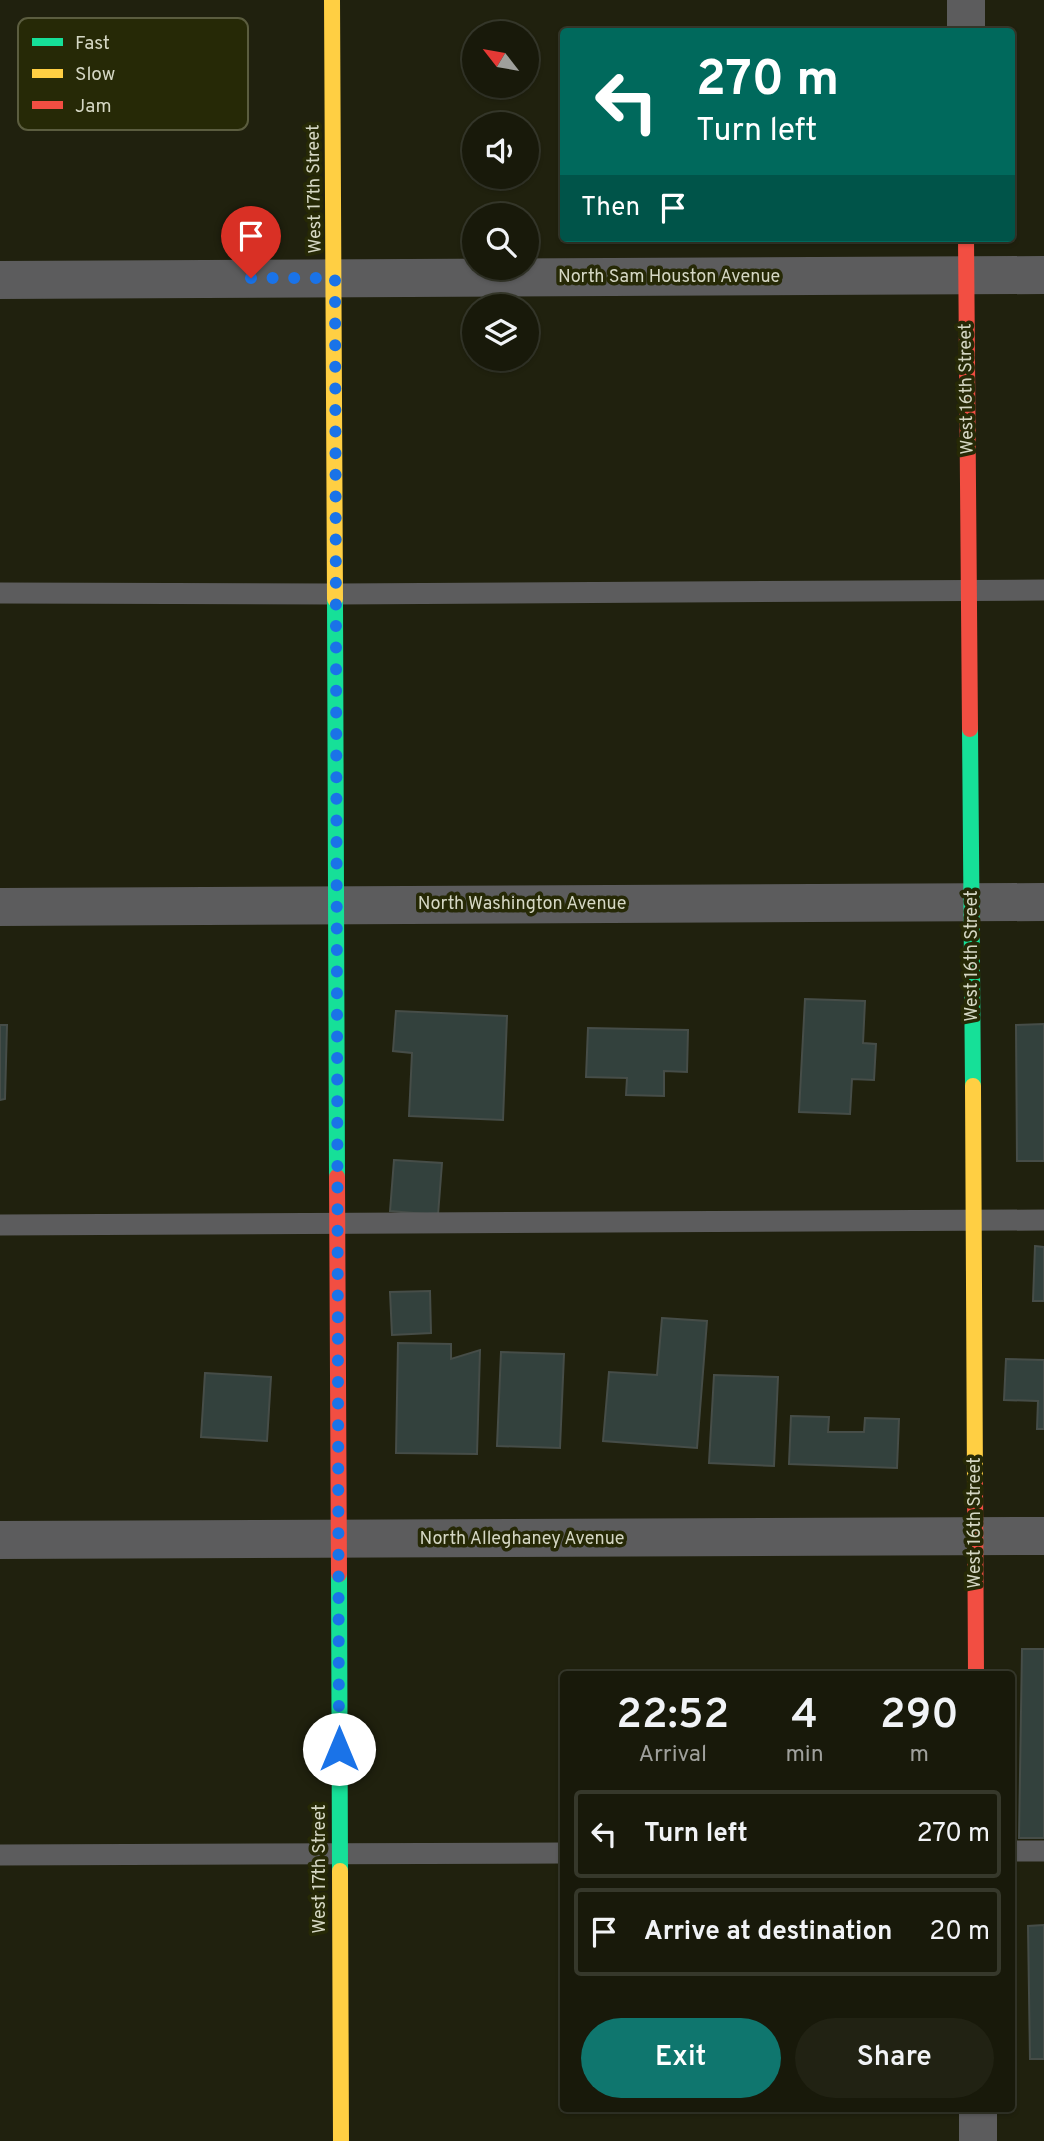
<!DOCTYPE html>
<html lang="en">
<head>
<meta charset="utf-8">
<style>
  :root { --surface:#18190a; --page:#212213; --text:#f1f3f6; --muted:#9fa09c; --line:#36382b; --accent:#0f766e }
  body { margin:0; font-family:Overpass,sans-serif; background:var(--page); color:var(--text); height:100vh; display:flex; flex-direction:column; font-size:26px; white-space:nowrap }
  * { box-sizing:border-box; margin:0 }
  p { font-size:23px; color:var(--muted) }
  .icon { flex:none; width:38px; height:38px; fill:none; stroke:currentColor; stroke-width:2; stroke-linecap:round; stroke-linejoin:round }
  .map { position:relative; flex:1; overflow:hidden }
  .details { position:absolute; left:560px; top:1671px; width:455px; height:441px; display:flex; flex-direction:column; background:var(--surface); border-radius:7px; box-shadow:0 2px 5px #0004,0 0 0 2px var(--line) }
  .details>* { flex:none }
  .top-card { position:absolute; left:560px; top:28px; width:455px; height:214px; border-radius:7px; box-shadow:0 2px 5px #0004,0 0 0 2px var(--line); background:#00695c; color:#fff; overflow:hidden }
  .needle { width:46px; rotate:301deg }
  .tools { position:absolute; left:462px; top:21px; display:grid; gap:14px }
  .tools a { display:grid; place-items:center; width:77px; height:77px; border-radius:50%; background:var(--surface); box-shadow:0 2px 5px #0004,0 0 0 2px var(--line); font-size:35px }
  .pin { position:absolute; display:grid; place-items:center; width:60px; height:60px; color:#fff; margin:-72px -30px; border-radius:50% 50% 50% 0; rotate:-45deg; box-shadow:0 0 7px #0007 }
  .pin .icon { rotate:45deg }
  .me { position:absolute; width:77px; margin:-38px; rotate:0deg; stroke-linejoin:round; filter:drop-shadow(0 0 5px #0008) }
  .turn { display:flex; align-items:center; gap:24px; height:147px; padding:0 21px; font-size:32px }
  .turn .icon { width:91px; height:91px; stroke-width:2.5 }
  .turn b { display:block; font-size:49px; line-height:60px }
  .then { display:flex; align-items:center; height:66px; padding:0 21px; background:#0003; gap:14px; font-size:26px }
  .eta { display:flex; justify-content:space-evenly; align-items:center; height:119px; text-align:center }
  .eta b { font-size:42px; font-weight:600; line-height:49px }
  .primary-button { display:flex; gap:14px; margin-top:auto; padding:14px 21px }
  .primary-button a { flex:1; height:80px; border-radius:42px; background:var(--accent); color:#fff; font-size:28px; font-weight:600; line-height:80px; text-align:center }
  .primary-button a+a { background:var(--page); color:var(--text) }
  ul { padding:0; list-style:none }
  li { display:flex; align-items:center; gap:21px; height:88px; margin:0 14px 10px; padding:0 7px; border:4px solid var(--line); border-radius:7px }
  li div { flex:1 }
  li b { display:block; font-size:26px }
  li em { font-style:normal }
  .map>svg:first-child { display:block }
  .building { fill:#33413d; stroke:#464d48; stroke-width:2 }
  .lines { fill:none; stroke-linecap:round; stroke-linejoin:round }
  .lane { stroke:#5c5c5d; stroke-width:21 }
  .street { stroke:#5c5c5d; stroke-width:38 }
  .fast { stroke:#16e098; stroke-width:16 }
  .slow { stroke:#ffcf43; stroke-width:16 }
  .jam { stroke:#f24e42; stroke-width:16 }
  .route { stroke:#1a73e8; stroke-width:12; stroke-dasharray:0 21.6 }
  .labels { text-anchor:middle; dominant-baseline:central; stroke-width:7; stroke-linejoin:round; paint-order:stroke }
  .street-label { font-size:18px; fill:#d5d7c4; stroke:#262906 }
  .key { fill:#262906; stroke:#5b5d3f; stroke-width:2 }
  .key-label { font-size:19px; fill:#d5d7c4 }
</style>
</head>
<body>
<div class="map">
<svg width="1044" height="2141" viewBox="0 0 1044 2141">
  <rect width="100%" height="100%" fill="#20210e"/>
  <path class="building" d="M805,999L865,1001L863,1043L876,1044L874,1080L852,1079L850,1114L799,1112Z
    M396,1011L507,1016L503,1120L409,1116L412,1053L393,1051Z
    M1044,1024V1161H1017L1016,1025Z
    M0,1025H7L5,1099L0,1100Z
    M588,1028L688,1030L687,1072L664,1071V1096L626,1095L627,1078L586,1077Z
    M394,1160L442,1163L438,1215L390,1211Z
    M1035,1246L1044,1247V1301H1033Z
    M430,1291L431,1333L392,1335L390,1292Z
    M662,1318L707,1321L697,1448L603,1441L609,1372L657,1375Z
    M398,1343L451,1344V1359L480,1350L477,1454L396,1453Z
    M501,1352L564,1354L560,1448L497,1446Z
    M1006,1359L1044,1360V1429H1037L1038,1401L1004,1400Z
    M205,1373L271,1377L267,1441L201,1437Z
    M714,1375L778,1377L774,1466L709,1463Z
    M791,1416L829,1417L828,1432H864L865,1418L899,1419L897,1468L789,1464Z
    M1022,1649H1044V1838H1019Z
    M1044,1925V2059H1030L1028,1926Z"/>
  <g class="lines">
    <path class="lane" d="M0,593L336,594L1044,590
      M0,1225L1044,1220
      M1012,1851H1044
      M0,1855L564,1853"/>
    <path class="street" d="M966,32V0
      M0,280L1044,275
      M0,907L1044,902
      M0,1540L1044,1536
      M978,2109V2141"/>
    <path class="fast" d="M335,599L337,1177
      M970,729L973,1086
      M339,1574L340,1871"/>
    <path class="slow" d="M332,0L335,599
      M973,1086L975,1483
      M340,1871L341,2141"/>
    <path class="jam" d="M966,238L970,729
      M337,1177L339,1574
      M975,1483L976,1675"/>
  </g>
  <g class="lines">
    <path class="route" d="M251,278H335L339,1749"/>
  </g>
  <g class="labels">
    <g class="street-label">
      <text transform="translate(315 189) rotate(-91)">West 17th Street</text>
      <text x="669" y="277">North Sam Houston Avenue</text>
      <text transform="translate(967 389) rotate(-91)">West 16th Street</text>
      <text x="522" y="904">North Washington Avenue</text>
      <text transform="translate(972 956) rotate(-90)">West 16th Street</text>
      <text transform="translate(975 1523) rotate(-90)">West 16th Street</text>
      <text x="522" y="1539">North Alleghaney Avenue</text>
      <text transform="translate(320 1869) rotate(-90)">West 17th Street</text>
    </g>
  </g>
  <rect x="18" y="18" width="230" height="112" rx="10" class="key"/>
  <rect x="32" y="38" width="31" height="8" fill="#16e098"/>
  <rect x="32" y="69" width="31" height="9" fill="#ffcf43"/>
  <rect x="32" y="101" width="31" height="8" fill="#f24e42"/>
  <g class="key-label">
    <text x="75" y="49">Fast</text>
    <text x="75" y="80">Slow</text>
    <text x="75" y="112">Jam</text>
  </g>
</svg>
<div class="tools">
<a><svg class="needle" viewBox="-14 -14 28 28"><path d="M0-13l5 13h-10z" fill="#e53935"/><path d="M0 13l5-13h-10z" fill="#9fa09c"/></svg></a>
<a><svg class="icon" aria-label="sound" viewBox="0 0 24 24"><path d="M4 9h4l5-4v14l-5-4H4zM17 9q2 3 0 6"/></svg></a>
<a><svg class="icon" aria-label="search" viewBox="0 0 24 24"><circle cx="10" cy="10" r="6"/><path d="M15 15l6 6"/></svg></a>
<a><svg class="icon" aria-label="layers" viewBox="0 0 24 24"><path d="M12 4l9 5-9 5-9-5zM3 14l9 5 9-5"/></svg></a>
</div>
<div class="pin" style="left:251px;top:278px;background:#d93025"><svg class="icon" aria-label="arrive" viewBox="0 0 24 24"><path d="M6 21V4h12l-3 4 3 4H6"/></svg></div>
<svg class="me" style="left:339px;top:1749px" viewBox="-20 -20 40 40"><circle r="19" fill="#fff"/><path d="M0-13L10 11 0 6-10 11z" fill="#1a73e8"/></svg>
<div class="top-card">
<div class="turn"><svg class="icon" aria-label="left" viewBox="0 0 24 24"><path d="M17 20v-9H6M10 6l-5 5 5 5"/></svg><div><b>270 m</b>Turn left</div></div>
<div class="then">Then<svg class="icon" aria-label="arrive" viewBox="0 0 24 24"><path d="M6 21V4h12l-3 4 3 4H6"/></svg></div>
</div>
<section class="details">
<div class="eta">
<div><b>22:52</b><p>Arrival</p></div>
<div><b>4</b><p>min</p></div>
<div><b>290</b><p>m</p></div>
</div>
<ul>
<li><svg class="icon" aria-label="left" viewBox="0 0 24 24"><path d="M17 20v-9H6M10 6l-5 5 5 5"/></svg><div><b>Turn left</b></div><em>270 m</em></li>
<li><svg class="icon" aria-label="arrive" viewBox="0 0 24 24"><path d="M6 21V4h12l-3 4 3 4H6"/></svg><div><b>Arrive at destination</b></div><em>20 m</em></li>
</ul>
<div class="primary-button"><a>Exit</a><a>Share</a></div>
</section>
</div>
</body>
</html>
